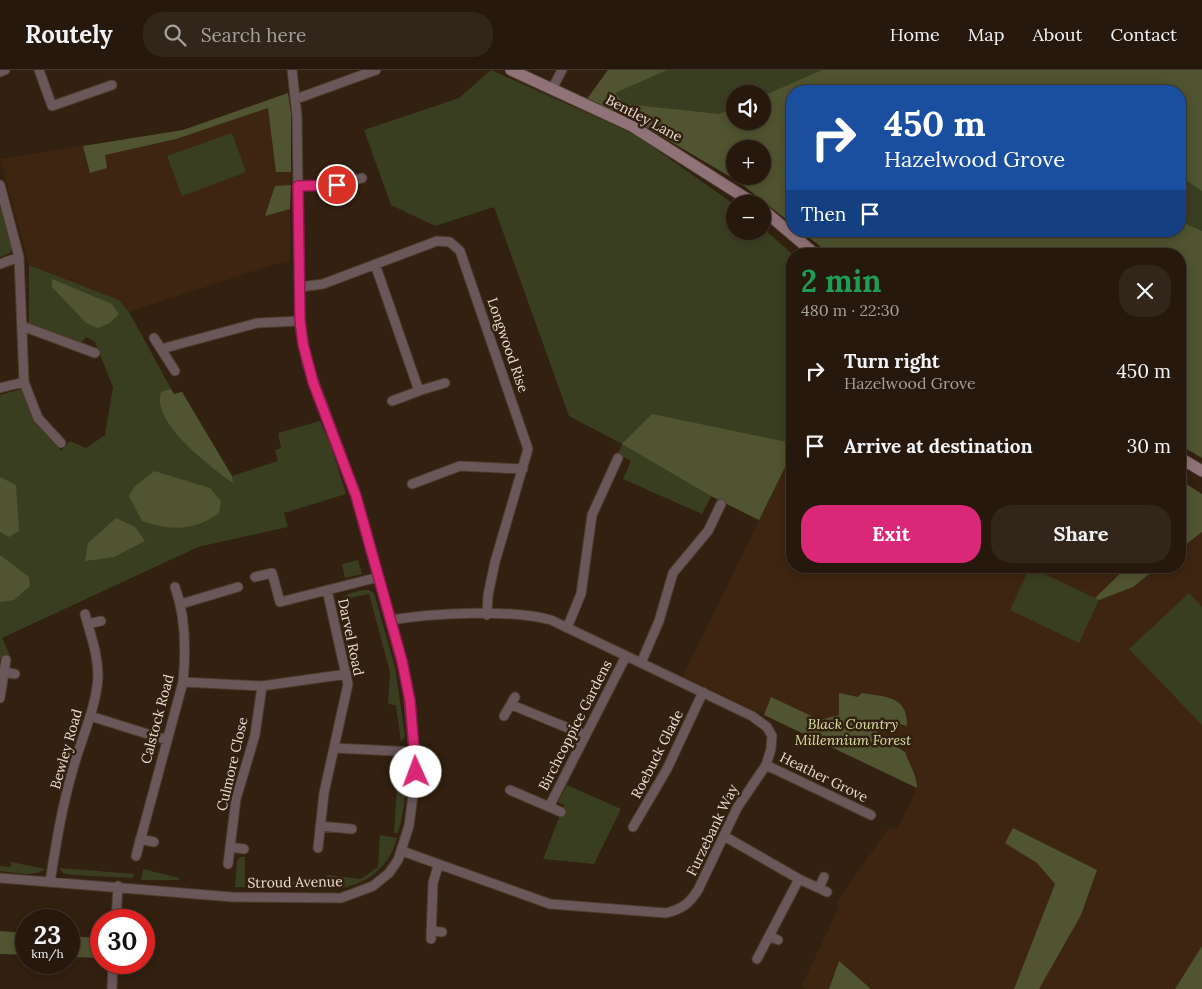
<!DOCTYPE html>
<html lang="en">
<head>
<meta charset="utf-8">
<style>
  :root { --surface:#26180c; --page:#32251a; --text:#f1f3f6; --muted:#a4a09d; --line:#42372d; --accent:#db2777 }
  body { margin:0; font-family:Lora,serif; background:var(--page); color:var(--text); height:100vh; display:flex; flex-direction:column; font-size:19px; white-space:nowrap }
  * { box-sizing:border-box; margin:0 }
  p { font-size:16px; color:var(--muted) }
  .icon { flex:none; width:28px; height:28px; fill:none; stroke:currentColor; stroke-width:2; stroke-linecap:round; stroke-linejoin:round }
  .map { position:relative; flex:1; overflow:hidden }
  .side { position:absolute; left:786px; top:178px; width:400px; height:325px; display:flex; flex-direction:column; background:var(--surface); border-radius:20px; box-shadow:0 2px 12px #0003,0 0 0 1px var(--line) }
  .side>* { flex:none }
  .top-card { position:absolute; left:786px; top:15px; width:400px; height:152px; border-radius:20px; box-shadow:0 2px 12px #0003,0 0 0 1px var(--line); background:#1a4fa0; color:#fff; overflow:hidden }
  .tools { position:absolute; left:726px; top:15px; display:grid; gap:10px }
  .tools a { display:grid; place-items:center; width:45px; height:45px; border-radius:50%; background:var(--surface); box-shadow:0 2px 12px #0003,0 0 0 1px var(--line); font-size:25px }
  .speed { position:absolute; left:15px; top:839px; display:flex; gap:10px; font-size:25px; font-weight:700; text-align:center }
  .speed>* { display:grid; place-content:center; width:65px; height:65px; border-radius:50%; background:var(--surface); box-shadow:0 2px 12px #0003,0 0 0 1px var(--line); line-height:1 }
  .speed small { font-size:12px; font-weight:400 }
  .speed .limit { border:8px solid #d22; background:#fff; color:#111 }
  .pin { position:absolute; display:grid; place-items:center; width:42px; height:42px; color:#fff; margin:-21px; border:2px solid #fff; border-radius:50%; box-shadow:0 1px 5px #0007 }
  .me { position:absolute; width:55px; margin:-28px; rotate:358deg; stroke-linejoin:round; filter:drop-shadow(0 0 4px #0008) }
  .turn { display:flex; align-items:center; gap:18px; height:105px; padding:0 15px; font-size:22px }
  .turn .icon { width:65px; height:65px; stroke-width:2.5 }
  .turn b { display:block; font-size:35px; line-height:42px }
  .then { display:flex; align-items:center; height:48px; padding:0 15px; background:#0003; gap:10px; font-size:19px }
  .round { display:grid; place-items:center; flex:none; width:52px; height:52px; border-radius:20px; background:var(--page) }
  .overview { display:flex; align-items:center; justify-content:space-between; height:85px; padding:0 15px }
  h1 { font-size:30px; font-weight:800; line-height:38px; color:#1e9e55 }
  .primary-button { display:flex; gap:10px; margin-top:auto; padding:10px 15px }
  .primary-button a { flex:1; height:58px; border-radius:20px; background:var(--accent); color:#fff; font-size:20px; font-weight:800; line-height:58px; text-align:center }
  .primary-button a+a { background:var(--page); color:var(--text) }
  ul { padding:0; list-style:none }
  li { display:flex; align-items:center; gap:15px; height:75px; padding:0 15px }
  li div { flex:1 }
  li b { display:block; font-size:19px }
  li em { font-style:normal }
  header { display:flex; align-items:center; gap:30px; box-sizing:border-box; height:70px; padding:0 25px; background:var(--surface); border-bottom:1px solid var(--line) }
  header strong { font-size:24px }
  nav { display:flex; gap:28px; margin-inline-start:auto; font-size:18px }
  .search { width:350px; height:45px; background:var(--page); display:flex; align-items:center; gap:12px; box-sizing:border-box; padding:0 18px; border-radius:20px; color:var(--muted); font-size:19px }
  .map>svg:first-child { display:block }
  .built { fill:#3d2511 }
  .green { fill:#3a3e21; fill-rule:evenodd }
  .forest { fill:#505430; fill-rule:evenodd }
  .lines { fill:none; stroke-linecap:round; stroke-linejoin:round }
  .street-casing { stroke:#4c3a2b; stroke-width:11 }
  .secondary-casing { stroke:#4c3a2b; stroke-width:13 }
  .street { stroke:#69575a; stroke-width:9 }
  .secondary { stroke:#907378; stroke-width:11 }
  .route-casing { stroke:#8e194d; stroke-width:12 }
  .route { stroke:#db2777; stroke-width:9 }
  .labels { text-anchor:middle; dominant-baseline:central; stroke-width:5; stroke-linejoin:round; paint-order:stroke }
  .street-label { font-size:14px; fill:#eaddd3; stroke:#322010 }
  .park-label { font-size:14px; font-style:italic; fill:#d9e2a1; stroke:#322010 }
</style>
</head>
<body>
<header>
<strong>Routely</strong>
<div class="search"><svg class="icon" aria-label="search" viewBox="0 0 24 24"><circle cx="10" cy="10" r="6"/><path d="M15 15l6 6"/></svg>Search here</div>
<nav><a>Home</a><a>Map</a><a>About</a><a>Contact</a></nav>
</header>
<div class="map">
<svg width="1202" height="919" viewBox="0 0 1202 919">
  <rect width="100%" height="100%" fill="#322010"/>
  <path class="built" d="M288,23L291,44L290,191L272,195L129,242L119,230L29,195L0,89L183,60Z
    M792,383V496H1180V402L1190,406L1186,414L1202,424V897L1189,919H806L801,917L838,839V831L889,757L897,760L917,718L683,606Z"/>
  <path class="green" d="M491,0L636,65L735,135V161H762L763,158L792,184V383L759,450L711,426L702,444L623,409L631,391L618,384L622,374L569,346L494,137L435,156L391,135L364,60L459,28Z
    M608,0H1202V388L1180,375V184H830L801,161H1180V21H792V154L739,112L631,48L587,29ZM735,24H762V51H735ZM735,79H762V106H735Z
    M232,63L246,102L182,126L167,86Z
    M0,136L13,175L10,183L0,187Z
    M29,195L119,230L129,242L174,324L182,322L232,406L278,391L275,380L281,378L278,363L320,351L331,376L346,424L284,443L288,457L198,477L2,568L11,588H0V325L21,319L37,354L61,381L70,371L86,378L105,365L113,317L95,272L86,267L81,273L29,256Z
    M358,490L362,504L345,508L342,494Z
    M1030,497L1099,530L1079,573L1010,540Z
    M362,520H369L374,523L395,597L405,666L401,672L396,635L388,634L390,602L369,524L340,530L348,524Z
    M1189,523L1202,537V655L1129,579Z
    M399,690L407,697C407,719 404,741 398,763H394Z
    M567,715L621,739L594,794L543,789L564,735L558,732Z
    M380,765L397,768C389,801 359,820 326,819L327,805L361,809L378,797Z
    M240,787H245V817H235L237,791Z
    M11,792L45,799C34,808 13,802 0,801V796L11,797Z
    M59,798L134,804L133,808L72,805L63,803Z
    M143,799L179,808V810H141Z
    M280,811L324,812V819L279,818Z"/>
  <path class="forest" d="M608,0H667L615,23L625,34L719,44L735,37V51H762L763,26L822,0H1202V121L1180,106V21H792V154L739,112L631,48L587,29ZM735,79H762V106H735Z
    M288,23L291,44V102H276L268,38L176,69L105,85L107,98L90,103L83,76L183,60Z
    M291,115L290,139L265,146L275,116Z
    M1180,151L1202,161V388L1180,375V184H830L801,161H1180Z
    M52,209L112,234L119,244L110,253L98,258L86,253L52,217Z
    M171,319L174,324L182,322L232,406L233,413C211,397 151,353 161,322Z
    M652,344L792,373V383L759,450L711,426L622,374Z
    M154,401L210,418L221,431L219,443C194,461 171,461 142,451L129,426L134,417Z
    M0,407L16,415L19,461L9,467L0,462Z
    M1186,414L1202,424V462L1180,479V424Z
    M116,448L135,457L145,471L114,487L85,491L88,473Z
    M0,485L29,507L30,516L14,530L0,532Z
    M1128,496H1159L1133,517L1099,530L1095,528Z
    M839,623L858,627L862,623C886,627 908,626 907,656L886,650L876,664L905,682C909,694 917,705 917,718L764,645L771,627L820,650L839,645Z
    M1013,758L1097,800L1081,845L1039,919H1014L1055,814L1037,793L1005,773Z
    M0,861L26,863V885L0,884Z
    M69,866L101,868V888L69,887Z
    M1202,876V919H1175Z
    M839,891L871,919H829Z"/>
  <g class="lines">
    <defs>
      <path id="street" d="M39,0L52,36L112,15
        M0,2L5,0
        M552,19L562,0
        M296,29L376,0
        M0,115L19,187L24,312L38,348L61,373
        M298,116L337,115L362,108
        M0,194L19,187
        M375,194L419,321L392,331
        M300,217L323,214L437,171L450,172L460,181L528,379L495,492L488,525L487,545
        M22,256L95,283
        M154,268L175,301
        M161,279L257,253L300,251
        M0,318L24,312
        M418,321L445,313
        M412,414L460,396L523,399
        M255,507L272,503L280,532L379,507
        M181,534L238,517
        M391,550C434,543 510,539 551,550L752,646L767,657L772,666L771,679L766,695L737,738L698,820C689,834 682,839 666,843L550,834L402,781
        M88,554L101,551
        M567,558L581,524L592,445L618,388
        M641,593L659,551L673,503L708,461L721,434
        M4,602L15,604
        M183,612L262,616L347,604
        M0,628L6,590
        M512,635L585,665
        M90,646L167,670
        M504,646L515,627
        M334,678L415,682
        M766,695L871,745
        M510,720L561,742
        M549,737L626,586
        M320,756L352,759
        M633,757L667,699L703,622
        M724,766L799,809L757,889
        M140,769L154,772
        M230,777L244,779
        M318,778L324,723L348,614L327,520
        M136,786L183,612C186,581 186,547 175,517
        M228,794L236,729L255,665L262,616
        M0,808L232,827L341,828L373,816L389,803L398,790L409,756L416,702L407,612L356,426L307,293L300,251L297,46L292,0
        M799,809L827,822
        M50,812C56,774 62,736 73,699C81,669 96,639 98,607C98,583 91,567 85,544
        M819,818L824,807
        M116,850L118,816
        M431,861L442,862
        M769,866L778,870
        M431,869L433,813L438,796
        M112,919L113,892"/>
      <path id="secondary" d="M511,0L632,56L755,134
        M762,139L815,184
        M1180,388L1202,401"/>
    </defs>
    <use href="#street" class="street-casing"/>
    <use href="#secondary" class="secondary-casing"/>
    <use href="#street" class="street"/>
    <use href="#secondary" class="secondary"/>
  </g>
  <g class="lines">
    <defs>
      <path id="route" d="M337,115L298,116L300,251L303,274L313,312L356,426L402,591L410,631L416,702"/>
    </defs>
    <use href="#route" class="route-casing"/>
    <use href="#route" class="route"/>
  </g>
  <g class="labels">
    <g class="street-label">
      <text transform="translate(644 48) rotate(28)">Bentley Lane</text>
      <text transform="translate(508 275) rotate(71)">Longwood Rise</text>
      <text transform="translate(351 567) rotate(78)">Darvel Road</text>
      <text transform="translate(157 649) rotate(-75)">Calstock Road</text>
      <text transform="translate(575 655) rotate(-63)">Birchcoppice Gardens</text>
      <text transform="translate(66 679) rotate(-74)">Bewley Road</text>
      <text transform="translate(657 684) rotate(-63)">Roebuck Glade</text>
      <text transform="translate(232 694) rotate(-77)">Culmore Close</text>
      <text transform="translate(824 707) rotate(26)">Heather Grove</text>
      <text transform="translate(712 760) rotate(-64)">Furzebank Way</text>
      <text transform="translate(295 812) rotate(-1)">Stroud Avenue</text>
    </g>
    <g class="park-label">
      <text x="853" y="654">Black Country<tspan x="853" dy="16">Millennium Forest</tspan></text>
    </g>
  </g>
</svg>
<div class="tools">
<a><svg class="icon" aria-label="sound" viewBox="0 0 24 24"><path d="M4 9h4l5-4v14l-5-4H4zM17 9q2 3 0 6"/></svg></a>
<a>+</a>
<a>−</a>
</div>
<div class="speed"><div>23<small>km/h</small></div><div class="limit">30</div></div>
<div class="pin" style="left:337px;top:115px;background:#d93025"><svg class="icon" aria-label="arrive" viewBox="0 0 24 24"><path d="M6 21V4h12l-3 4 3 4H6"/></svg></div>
<svg class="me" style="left:416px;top:702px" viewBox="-20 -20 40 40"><circle r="19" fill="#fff"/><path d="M0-13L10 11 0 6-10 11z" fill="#db2777"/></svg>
<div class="top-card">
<div class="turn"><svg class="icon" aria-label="right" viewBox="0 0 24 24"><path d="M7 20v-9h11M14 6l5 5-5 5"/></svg><div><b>450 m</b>Hazelwood Grove</div></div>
<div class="then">Then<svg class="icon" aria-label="arrive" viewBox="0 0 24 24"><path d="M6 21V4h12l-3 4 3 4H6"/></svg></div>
</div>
<section class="side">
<div class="overview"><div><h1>2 min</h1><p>480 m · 22:30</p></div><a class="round"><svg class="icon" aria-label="close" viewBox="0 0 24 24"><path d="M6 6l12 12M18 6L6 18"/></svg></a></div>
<ul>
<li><svg class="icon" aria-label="right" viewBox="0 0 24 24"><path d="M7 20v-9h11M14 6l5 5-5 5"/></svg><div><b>Turn right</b><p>Hazelwood Grove</p></div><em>450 m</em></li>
<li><svg class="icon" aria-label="arrive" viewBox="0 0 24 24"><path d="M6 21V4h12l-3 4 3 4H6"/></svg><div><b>Arrive at destination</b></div><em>30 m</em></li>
</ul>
<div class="primary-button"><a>Exit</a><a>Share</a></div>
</section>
</div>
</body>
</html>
